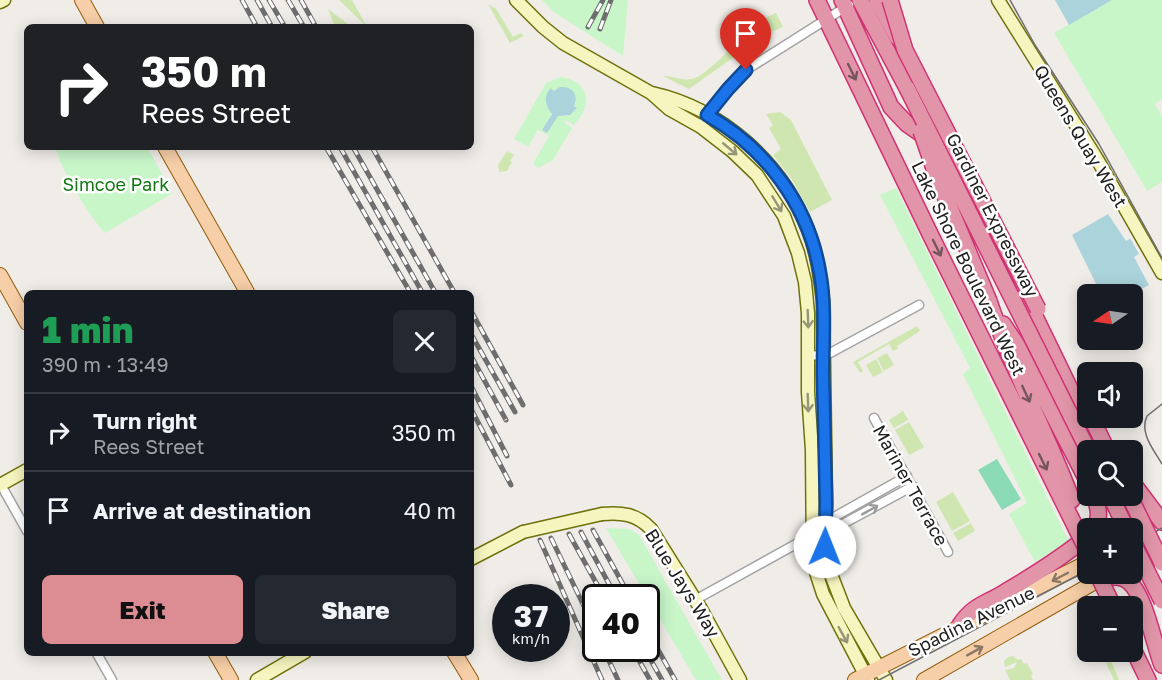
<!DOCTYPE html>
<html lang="en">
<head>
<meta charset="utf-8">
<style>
  :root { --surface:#171b24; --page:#242831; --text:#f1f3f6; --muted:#9ea1a6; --line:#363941; --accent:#dc8c93 }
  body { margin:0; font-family:"Golos Text",sans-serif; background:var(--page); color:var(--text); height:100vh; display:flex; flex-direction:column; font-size:22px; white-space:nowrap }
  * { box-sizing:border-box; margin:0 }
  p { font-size:20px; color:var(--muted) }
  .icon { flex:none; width:33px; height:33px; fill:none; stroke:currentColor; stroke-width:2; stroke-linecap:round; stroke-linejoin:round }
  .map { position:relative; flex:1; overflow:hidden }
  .sheet { position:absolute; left:24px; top:290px; width:450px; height:366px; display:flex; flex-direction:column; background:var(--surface); border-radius:9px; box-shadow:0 3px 15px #0003 }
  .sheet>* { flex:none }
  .top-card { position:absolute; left:24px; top:24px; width:450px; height:126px; border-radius:9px; box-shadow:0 3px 15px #0003; background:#202124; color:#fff; overflow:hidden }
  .needle { width:39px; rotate:257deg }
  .buttons { position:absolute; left:1077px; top:284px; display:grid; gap:12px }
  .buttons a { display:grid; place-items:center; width:66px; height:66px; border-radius:9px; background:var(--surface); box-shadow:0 3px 15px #0003; font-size:30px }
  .speed { position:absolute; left:492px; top:584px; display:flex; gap:12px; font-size:30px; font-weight:700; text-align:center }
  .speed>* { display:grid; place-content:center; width:78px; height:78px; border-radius:50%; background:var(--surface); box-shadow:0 3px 15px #0003; line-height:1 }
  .speed small { font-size:15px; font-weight:400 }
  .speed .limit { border:3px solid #111; border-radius:9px; background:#fff; color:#111 }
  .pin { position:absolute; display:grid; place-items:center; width:51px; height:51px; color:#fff; margin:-62px -26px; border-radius:50% 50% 50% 0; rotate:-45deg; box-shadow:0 0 6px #0007 }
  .pin .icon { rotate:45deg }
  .me { position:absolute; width:66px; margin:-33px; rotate:1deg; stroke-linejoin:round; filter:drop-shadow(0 0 4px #0008) }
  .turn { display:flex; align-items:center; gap:21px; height:126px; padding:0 18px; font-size:27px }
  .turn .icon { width:78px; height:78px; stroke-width:2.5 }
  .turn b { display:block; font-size:42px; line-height:51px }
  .round { display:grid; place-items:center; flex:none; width:63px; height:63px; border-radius:9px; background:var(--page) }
  .headline { display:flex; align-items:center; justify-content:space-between; height:102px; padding:0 18px }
  h1 { font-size:36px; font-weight:800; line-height:45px; color:#1e9e55 }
  .action { display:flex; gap:12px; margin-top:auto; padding:12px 18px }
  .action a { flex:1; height:69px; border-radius:9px; background:var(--accent); color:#111; font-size:24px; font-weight:800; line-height:69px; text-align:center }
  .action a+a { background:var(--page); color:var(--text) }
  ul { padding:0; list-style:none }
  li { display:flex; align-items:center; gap:18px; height:78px; padding:0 18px; border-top:2px solid var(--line) }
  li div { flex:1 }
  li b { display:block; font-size:22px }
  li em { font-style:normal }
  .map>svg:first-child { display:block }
  .grass { fill:#cfe6b1 }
  .park { fill:#c8f6c9; fill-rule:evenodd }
  .pitch { fill:#8bdab6 }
  .water { fill:#abd3db }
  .pier { fill:#f0ede8 }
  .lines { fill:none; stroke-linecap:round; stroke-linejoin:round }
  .street-casing { stroke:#a4a4a4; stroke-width:11 }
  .secondary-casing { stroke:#6f720c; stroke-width:15 }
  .primary-casing { stroke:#935b0a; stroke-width:16 }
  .highway-casing { stroke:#d03374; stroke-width:18 }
  .street { stroke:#fff; stroke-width:8 }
  .secondary { stroke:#f6f5c0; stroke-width:12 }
  .primary { stroke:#f6cea7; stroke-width:14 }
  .highway { stroke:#e295a9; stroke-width:15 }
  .tram { stroke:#6e6e6e; stroke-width:1.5 }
  .rail-casing { stroke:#6e6e6e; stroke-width:5 }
  .rail { stroke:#fff; stroke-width:3; stroke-dasharray:9; stroke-linecap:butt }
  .secondary-bridge-casing { stroke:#6f720c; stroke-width:15; stroke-linecap:butt }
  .highway-bridge-casing { stroke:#d03374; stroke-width:18; stroke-linecap:butt }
  .secondary-bridge { stroke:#f6f5c0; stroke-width:12 }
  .highway-bridge { stroke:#e295a9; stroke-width:15 }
  .oneway { stroke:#77555e }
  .oneway2 { stroke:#969578 }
  .oneway3 { stroke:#9b9b9b }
  .oneway4 { stroke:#8b7764 }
  .route-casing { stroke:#114b97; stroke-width:15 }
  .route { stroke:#1a73e8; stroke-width:10 }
  .labels { text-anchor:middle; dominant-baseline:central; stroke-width:5; stroke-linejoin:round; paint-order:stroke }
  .street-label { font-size:18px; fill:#202020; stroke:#fff }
  .park-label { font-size:18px; fill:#137914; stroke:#fff }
</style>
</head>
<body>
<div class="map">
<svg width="1162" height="680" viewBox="0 0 1162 680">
  <rect width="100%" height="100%" fill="#f0ede8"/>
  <path class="grass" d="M340,0H352L367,27L340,1Z
    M488,4L496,9L513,37L521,33L524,36L510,43Z
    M328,9L352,27H335Z
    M776,13L783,27L765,35L689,89L663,76C673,76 682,81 692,79C707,76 746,34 754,20L759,21Z
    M780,112L791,120L832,200L810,212L791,178L773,155L781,149L769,128L773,125L766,114Z
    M507,151L514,155L510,161L512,162L507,171L499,172L498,165Z
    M917,326L920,331L897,346L898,349L893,351L889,344L858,362L863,371L860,373L853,362Z
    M887,353L894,365L884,371L877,358Z
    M876,359L883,372L873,377L866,365Z
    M903,411L908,420L894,428L889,420Z
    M909,422L924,447L909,455L895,430Z
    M953,492L970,521L952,531L936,502Z
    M971,523L975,531L958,541L953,533Z
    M1107,651L1119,680H1114L1102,654Z
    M1013,656L1018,660L1021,659L1024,664L1027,663L1033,674L1031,676L1033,680H1010L1005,670L1014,668L1017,662L1005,667L1004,661L1008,657Z"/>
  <path class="park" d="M542,0H628L623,56L555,13Z
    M1112,0H1162V99L1155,104L1162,116V182L1147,191L1054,33Z
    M560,77C576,78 591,90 585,108C583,114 578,120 574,125L566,120L564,122L572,128L553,160L538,168L533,164L549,136L538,130L528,147L514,139L546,83ZM557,89L576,103L574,106L577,109L567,116L558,115L547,133L542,130L552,113L554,91Z
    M55,147H147L173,193L105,233C87,213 63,173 55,147Z
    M896,188L1069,542L1035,562L1009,514L1027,503L963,374L970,368L880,195Z
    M606,528L630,529L639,535L722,680H696Z"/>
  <path class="pitch" d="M997,459L1021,499L1002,510L978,470Z"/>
  <path class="water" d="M1055,0H1112L1069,25Z
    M560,87C573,86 579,95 574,106L577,108L570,115L558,116L547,133L542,130L552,114C545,105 543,96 551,88L554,91Z
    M1108,214L1126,241L1162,221V240L1134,257L1149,285L1133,294H1101L1072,235Z"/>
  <path class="pier" d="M1162,218V243L1140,256L1129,236Z"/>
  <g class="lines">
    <defs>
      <path id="street" d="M705,119L728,89L746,70L849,5
        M809,355L823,356L832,352L919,305
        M874,418L948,552
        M1,485L27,531
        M825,528L841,525L913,486
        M695,600L825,528L836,516L907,476
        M96,652L112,680"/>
      <path id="secondary" d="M516,0L543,27L563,43L651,93L669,109L701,127L732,151L757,175L784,216L798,253L805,282L808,313V392L812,450L813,563L823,594L868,680
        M998,0L1097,159L1162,273
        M0,2L4,0
        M652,93C721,108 783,163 808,230C817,253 820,277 823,301L826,504L825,547L829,569L844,608L886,680
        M0,485L27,470
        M602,514C621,512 637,514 651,529L701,609L740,680
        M471,559L523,532
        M257,680L305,652"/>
      <path id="primary" d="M82,0L97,27
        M165,147L247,292
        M0,275L27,323
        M215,652L231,680
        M454,652L471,680
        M855,680L1088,562
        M924,680L1109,574"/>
      <path id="highway" d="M817,0L932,238L1077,530
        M842,0L891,107L907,124L953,156
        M860,0L907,88
        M877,0L897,37
        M1026,298L1076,401L1097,430
        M989,301C1012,370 1047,433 1072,500
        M1003,324L1017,345L1088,482
        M1132,482L1162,522
        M1094,495C1098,506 1101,517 1095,528
        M1110,495L1126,528
        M1106,577C1115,577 1122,576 1129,582C1145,595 1154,645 1162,665
        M960,625C973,605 986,604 1005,592C1034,575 1063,557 1088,536
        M1132,647L1148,680"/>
    </defs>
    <use href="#street" class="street-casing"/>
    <use href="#secondary" class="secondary-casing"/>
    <use href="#primary" class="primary-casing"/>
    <use href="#highway" class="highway-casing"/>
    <use href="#street" class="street"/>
    <use href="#secondary" class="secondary"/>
    <use href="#primary" class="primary"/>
    <use href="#highway" class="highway"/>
    <path class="tram" d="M1010,0L1035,45L1099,144L1162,258
      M1162,404L1147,416C1139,433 1154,450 1162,464
      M1155,532L1162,528
      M879,680L1088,570"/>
    <defs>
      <path id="rail" d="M242,0L257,27
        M257,0L272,27
        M269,0L285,27
        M288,0L304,27
        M301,0L316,27
        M588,27L603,0
        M600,29L611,0
        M326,147L410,292
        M340,147L422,292
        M353,147L435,292
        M372,147L454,292
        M471,311L523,405
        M471,334L515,412
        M471,356L506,420
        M471,386L507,456
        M471,409L511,485
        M593,530L630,597
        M581,532L616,597
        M569,534L604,597
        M551,538L596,631
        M540,540L602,680
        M646,628L675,680
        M603,648L618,680
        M632,648L650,680
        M644,648L662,680"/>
    </defs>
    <use href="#rail" class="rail-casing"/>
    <use href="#rail" class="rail"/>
    <defs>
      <path id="secondary-bridge" d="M523,532L602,514"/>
      <path id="highway-bridge" d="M890,0L905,50L1038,309
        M907,88L1088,450
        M921,131L937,177L989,301
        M1091,417L1107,450
        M1129,495L1162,563
        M1077,530L1088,552
        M1132,541L1162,601
        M1097,573L1113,606"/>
    </defs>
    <use href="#secondary-bridge" class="secondary-bridge-casing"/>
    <use href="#highway-bridge" class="highway-bridge-casing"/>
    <use href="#secondary-bridge" class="secondary-bridge"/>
    <use href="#highway-bridge" class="highway-bridge"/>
  </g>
  <defs><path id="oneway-shaft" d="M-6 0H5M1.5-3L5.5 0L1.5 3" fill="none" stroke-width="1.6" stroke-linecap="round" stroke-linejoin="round" transform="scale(1.5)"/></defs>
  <g class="oneway">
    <use href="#oneway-shaft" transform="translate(852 72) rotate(64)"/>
    <use href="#oneway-shaft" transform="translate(937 248) rotate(64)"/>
    <use href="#oneway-shaft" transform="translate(1026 394) rotate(65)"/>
    <use href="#oneway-shaft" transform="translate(1043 462) rotate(64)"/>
  </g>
  <g class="oneway2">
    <use href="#oneway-shaft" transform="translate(730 149) rotate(40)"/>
    <use href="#oneway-shaft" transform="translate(777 204) rotate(59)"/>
    <use href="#oneway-shaft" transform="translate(808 319) rotate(88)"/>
    <use href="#oneway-shaft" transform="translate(808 403) rotate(88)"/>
    <use href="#oneway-shaft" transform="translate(843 635) rotate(61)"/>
  </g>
  <use class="oneway3" href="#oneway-shaft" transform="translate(870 510) rotate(-29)"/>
  <g class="oneway4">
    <use href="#oneway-shaft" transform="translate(1060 577) rotate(152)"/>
    <use href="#oneway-shaft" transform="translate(975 651) rotate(-29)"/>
  </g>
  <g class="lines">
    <defs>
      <path id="route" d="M746,70L728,89L707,115C766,148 809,206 820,273C826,306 823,340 823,373C824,416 825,458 826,501C826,516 825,531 825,547"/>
    </defs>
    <use href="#route" class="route-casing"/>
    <use href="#route" class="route"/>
  </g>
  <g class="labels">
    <g class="street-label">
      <text transform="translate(1081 136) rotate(59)">Queens Quay West</text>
      <text transform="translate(993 215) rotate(63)">Gardiner Expressway</text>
      <text transform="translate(969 268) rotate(64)">Lake Shore Boulevard West</text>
      <text transform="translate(911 485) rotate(61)">Mariner Terrace</text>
      <text transform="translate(683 583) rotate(58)">Blue Jays Way</text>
      <text transform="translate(971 621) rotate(-26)">Spadina Avenue</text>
    </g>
    <g class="park-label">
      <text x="116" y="184">Simcoe Park</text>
    </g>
  </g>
</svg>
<div class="buttons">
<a><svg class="needle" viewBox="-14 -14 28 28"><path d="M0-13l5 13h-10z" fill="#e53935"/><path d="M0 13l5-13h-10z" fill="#9ea1a6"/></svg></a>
<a><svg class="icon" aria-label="sound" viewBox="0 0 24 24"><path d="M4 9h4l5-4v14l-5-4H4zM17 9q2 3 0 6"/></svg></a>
<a><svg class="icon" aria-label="search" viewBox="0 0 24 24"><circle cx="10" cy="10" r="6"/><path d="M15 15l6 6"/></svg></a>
<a>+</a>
<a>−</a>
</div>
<div class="speed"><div>37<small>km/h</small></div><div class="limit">40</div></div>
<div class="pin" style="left:746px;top:70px;background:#d93025"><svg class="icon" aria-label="arrive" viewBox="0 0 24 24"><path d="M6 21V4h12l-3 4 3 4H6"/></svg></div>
<svg class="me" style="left:825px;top:547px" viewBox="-20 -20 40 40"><circle r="19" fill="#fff"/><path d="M0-13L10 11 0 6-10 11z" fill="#1a73e8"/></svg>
<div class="top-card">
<div class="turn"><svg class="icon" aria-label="right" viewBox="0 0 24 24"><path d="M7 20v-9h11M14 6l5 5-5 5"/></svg><div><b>350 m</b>Rees Street</div></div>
</div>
<section class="sheet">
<div class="headline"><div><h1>1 min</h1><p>390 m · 13:49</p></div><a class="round"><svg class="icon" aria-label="close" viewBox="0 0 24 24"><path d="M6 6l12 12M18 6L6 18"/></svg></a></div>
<ul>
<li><svg class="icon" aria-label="right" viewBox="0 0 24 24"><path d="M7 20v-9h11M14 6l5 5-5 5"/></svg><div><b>Turn right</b><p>Rees Street</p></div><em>350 m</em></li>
<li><svg class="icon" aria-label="arrive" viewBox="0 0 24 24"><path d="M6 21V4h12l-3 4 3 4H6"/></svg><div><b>Arrive at destination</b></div><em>40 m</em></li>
</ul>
<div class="action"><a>Exit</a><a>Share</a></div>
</section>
</div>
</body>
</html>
